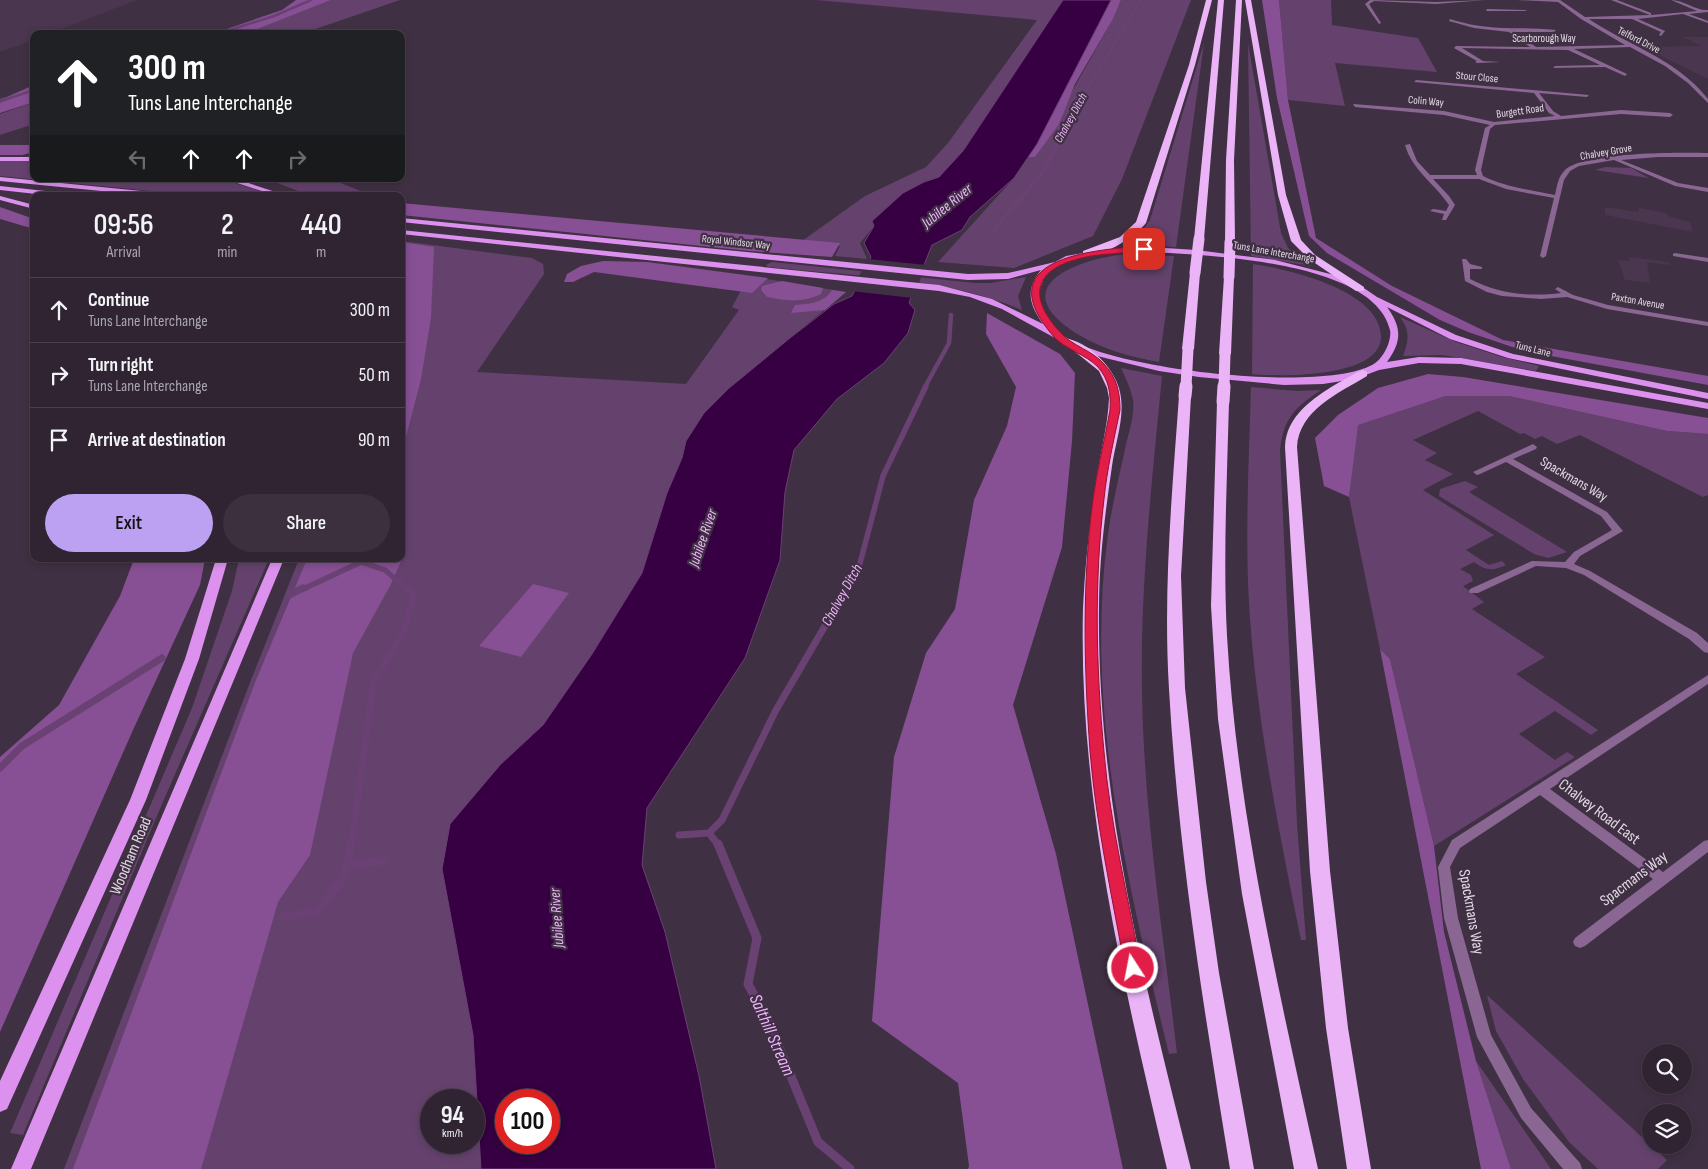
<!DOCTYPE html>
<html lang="en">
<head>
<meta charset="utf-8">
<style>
  :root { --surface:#302432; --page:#3c303e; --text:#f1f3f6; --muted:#a8a4ac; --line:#4b414d; --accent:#bca0f2 }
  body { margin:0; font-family:"Sofia Sans Condensed",sans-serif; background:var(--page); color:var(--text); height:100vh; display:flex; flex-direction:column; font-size:19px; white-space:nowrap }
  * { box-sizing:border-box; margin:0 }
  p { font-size:16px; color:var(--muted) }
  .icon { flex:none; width:28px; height:28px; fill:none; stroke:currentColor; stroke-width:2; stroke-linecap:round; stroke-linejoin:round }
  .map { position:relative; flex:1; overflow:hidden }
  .side { position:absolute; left:30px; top:192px; width:375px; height:370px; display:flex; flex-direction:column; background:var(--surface); border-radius:10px; box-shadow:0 2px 8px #0003,0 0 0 1px var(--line) }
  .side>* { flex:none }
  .guide { position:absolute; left:30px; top:30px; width:375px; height:152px; border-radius:10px; box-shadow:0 2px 8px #0003,0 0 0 1px var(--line); background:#202124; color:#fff; overflow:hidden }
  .buttons { position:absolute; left:1642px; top:1044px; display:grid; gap:10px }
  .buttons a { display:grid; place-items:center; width:50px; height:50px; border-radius:50%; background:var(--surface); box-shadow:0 2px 8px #0003,0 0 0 1px var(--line); font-size:25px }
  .speed { position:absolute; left:420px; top:1089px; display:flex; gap:10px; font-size:25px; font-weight:700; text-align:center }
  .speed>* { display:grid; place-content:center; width:65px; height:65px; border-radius:50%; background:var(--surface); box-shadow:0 2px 8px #0003,0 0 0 1px var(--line); line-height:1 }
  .speed small { font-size:12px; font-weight:400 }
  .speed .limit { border:8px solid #d22; background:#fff; color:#111 }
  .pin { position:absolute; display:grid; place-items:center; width:42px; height:42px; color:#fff; margin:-21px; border-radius:10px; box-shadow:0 2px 8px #0006 }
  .me { position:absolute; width:55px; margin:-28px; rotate:349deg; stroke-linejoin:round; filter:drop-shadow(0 0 4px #0008) }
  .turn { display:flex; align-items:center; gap:18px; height:105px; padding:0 15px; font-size:22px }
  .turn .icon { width:65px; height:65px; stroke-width:2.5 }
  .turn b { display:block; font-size:35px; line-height:42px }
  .lanes { display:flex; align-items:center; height:48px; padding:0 15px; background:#0003; justify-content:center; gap:25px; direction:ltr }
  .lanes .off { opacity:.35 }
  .eta { display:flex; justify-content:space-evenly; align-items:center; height:85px; text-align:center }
  .eta b { font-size:30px; font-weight:600; line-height:35px }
  .cta { display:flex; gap:10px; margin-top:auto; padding:10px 15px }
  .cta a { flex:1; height:58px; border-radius:30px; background:var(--accent); color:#111; font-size:20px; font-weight:600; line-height:58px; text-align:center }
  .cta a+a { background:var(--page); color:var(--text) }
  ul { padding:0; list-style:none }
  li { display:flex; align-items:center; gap:15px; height:65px; padding:0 15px; border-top:1px solid var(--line) }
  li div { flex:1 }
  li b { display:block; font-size:19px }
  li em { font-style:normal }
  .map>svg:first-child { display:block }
  .built { fill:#4a364f }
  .green { fill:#64426d; fill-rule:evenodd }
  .forest { fill:#875094 }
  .water { fill:#360042; stroke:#6a4173; fill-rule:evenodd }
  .pier { fill:#403043 }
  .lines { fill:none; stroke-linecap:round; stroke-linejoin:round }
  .stream-far5 { stroke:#6a4173; stroke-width:2.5 }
  .stream-far4 { stroke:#6a4173; stroke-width:4 }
  .stream-far3 { stroke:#6a4173; stroke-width:4.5 }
  .stream-far2 { stroke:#6a4173; stroke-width:5.5 }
  .stream-far1 { stroke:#6a4173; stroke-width:7 }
  .stream { stroke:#6a4173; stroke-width:9 }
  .minor { fill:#8a6693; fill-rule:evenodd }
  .primary { fill:#dd91ef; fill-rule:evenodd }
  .motorway { fill:#eab4f7; fill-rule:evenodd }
  .motorway-bridge-far1 { stroke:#eab4f7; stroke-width:11 }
  .motorway-bridge { stroke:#eab4f7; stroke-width:13 }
  .route { fill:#e11d48; stroke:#92132f }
  .labels { text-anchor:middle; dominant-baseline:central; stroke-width:4.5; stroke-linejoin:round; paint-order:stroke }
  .far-street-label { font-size:11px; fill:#e2d8e4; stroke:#403043 }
  .far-water-label { font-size:12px; font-style:italic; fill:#f0b4fe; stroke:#403043 }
  .street-label { font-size:14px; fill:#e2d8e4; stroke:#403043 }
  .water-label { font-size:15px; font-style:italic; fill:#f0b4fe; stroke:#403043 }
  .near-street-label { font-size:16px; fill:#e2d8e4; stroke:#403043 }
  .near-water-label { font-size:18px; font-style:italic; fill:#f0b4fe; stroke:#403043 }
</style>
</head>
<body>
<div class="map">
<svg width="1708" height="1169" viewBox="0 0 1708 1169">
  <rect width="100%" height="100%" fill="#403043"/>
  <path class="built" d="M0,0H137L49,34H34V40L0,52Z
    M1683,37H1708V79L1643,47L1701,46Z
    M1605,207L1638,212L1639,208L1667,213L1668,216L1690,222L1693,232L1605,215Z
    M1628,257L1669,262L1671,265L1647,262L1650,283L1625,280L1618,260L1630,261Z"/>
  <path class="green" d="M331,0H400L301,34H245Z
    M816,0H1063L963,151L939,177L924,182L874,226L860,243L867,259L835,256L840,246L802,241L865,196L926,167L948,143L1037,20Z
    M1121,0H1191L1122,179L1093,236L1014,268L938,262L1014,178L1028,157H1035L1113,19Z
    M1279,0H1331L1332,25L1418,38L1437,72L1335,63L1345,106L1288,100Z
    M1204,43L1176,247L1123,244L1140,234L1150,220Z
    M1248,43L1281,233L1288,248L1311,266L1251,256Z
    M34,102V124L0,135V114Z
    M0,161H34V179H222L276,196H201L0,176Z
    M1605,167L1631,168L1649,178L1595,170Z
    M267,179H331L373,196H311Z
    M401,241L532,258L543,264L544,274L477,372L686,384L739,310L732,307L749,276L846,292L728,389L704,413L686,441L682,458L667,493L642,573L592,654L543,725L500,765L473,1035L481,1169H64L251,680L299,559H401ZM431,1100H474V1142H431Z
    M1125,254L1174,256L1159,362C1131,357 1104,350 1079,335C1002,288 1074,260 1125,254Z
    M772,262L975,283H991L1026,277L1018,296L1022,310C946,277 850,276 768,267L766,265Z
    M1253,264C1287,269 1381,290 1381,337C1381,378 1279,377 1252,374Z
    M1400,317L1456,342L1502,357L1539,366L1536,371L1443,355L1403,356C1409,340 1410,331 1400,317Z
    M1121,368L1162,376C1152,481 1140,586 1142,692C1144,813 1163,934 1177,1053L1169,1054C1128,885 1084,708 1108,534C1112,505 1119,477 1125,449C1128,434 1135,416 1133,400C1131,389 1126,379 1121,368Z
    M1251,387L1297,391L1321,390C1295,407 1283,419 1280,451L1297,824L1306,940H1301C1278,828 1256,717 1249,603C1245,531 1249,459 1251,387Z
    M1446,396H1509L1667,431L1708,434V495L1703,497L1580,435L1557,444L1542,436L1535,439L1524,433L1520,434L1478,411L1413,440L1437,453L1425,460L1453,474L1423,490L1494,535L1466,550L1489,565L1502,561L1506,565C1493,571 1486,571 1474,562L1460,569L1471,575L1473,581L1463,586L1484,602L1472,609L1545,657L1516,674L1598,730L1591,735L1555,711L1519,734L1555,760L1567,752L1575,757L1434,846L1390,659L1380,649L1349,497L1357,425Z
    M1465,481L1478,487L1469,492L1567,552L1548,558L1534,554L1439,496L1440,489Z
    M239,559H269L159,811L23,1135L10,1133L192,708L232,591Z
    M1487,995L1667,1160L1658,1169H1598L1569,1142L1523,1079L1496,1031Z
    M1476,1061L1551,1169H1511Z"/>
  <path class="forest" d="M296,0H331L245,34H212L282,10Z
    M1111,0H1121L1113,19L1075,84L1059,124L1035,157H1028Z
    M1262,0H1279L1288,100L1316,238L1392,286L1503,340L1708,376V385L1524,351L1468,332L1440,320L1327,253L1309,236L1277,98Z
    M34,85V102L0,113V100Z
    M0,145H34V152L22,155H0Z
    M401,203L840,243L832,257L750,251L401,215Z
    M0,207L34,219V229L0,219Z
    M401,242L434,247L431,318L421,379L401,456Z
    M603,261L647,262L768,278L752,293L594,272L573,282H564L567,274L581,266Z
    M782,281L823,288L821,294C803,303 786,301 767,297L761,290L762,286Z
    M832,290L846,292L825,310L791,313L795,305C809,304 824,303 832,290Z
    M987,313L1060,354L1075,373L1072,441L1062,547L1013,705L1056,854L1123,1169H968L969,1166L958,1083L872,1021L894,757L926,653L955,609L974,500L1007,426L1016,387L986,334Z
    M1428,374L1463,377L1708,418V434L1667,431L1509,396H1446L1358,425L1349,497L1324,486L1315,438L1338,415L1378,388Z
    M401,544L405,552L391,584L353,653L310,855L278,902L201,1169H73L256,680L307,559H401Z
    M134,559H205L200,585L133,730L0,1032V757L59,705L120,596Z
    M533,584L569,593L521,657L479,646Z
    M1380,649L1390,659L1434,846L1444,932L1476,1061L1511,1169H1481Z"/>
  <path class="water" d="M1063,0H1111L1037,144L1014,178L970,217L962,230L932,245L910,300L909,303L915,310L908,333L884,363L837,399L794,450L785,492L780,560L745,658L647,808L642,865L665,932L699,1076L716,1169H481L473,1035L442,869L450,824L500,765L543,725L592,654L642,573L667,493L682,458L686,441L704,413L728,389L790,338L834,304L852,296L871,257L864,243L874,226L872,221L903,193L924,182L939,177L963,151ZM506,1100H549V1142H506Z"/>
  <path class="pier" d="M868,259L926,265L913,298L851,291Z"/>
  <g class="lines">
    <path class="stream-far5" d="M217,34L274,16L311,0
      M1,101L34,90
      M1080,101L1141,0"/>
    <path class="stream-far4" d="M0,101L5,99
      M996,227L1041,175L1081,99"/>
    <path class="stream-far3" d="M993,231L997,226
      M925,387L949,343L951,315"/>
    <path class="stream-far2" d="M301,590L361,562L385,570L408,590
      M846,590L859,567L883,476L926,386"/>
    <path class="stream-far1" d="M289,595L303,588
      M0,768L22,746L162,658
      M709,833L722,820L776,710L847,588
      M709,833L719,846
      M679,835L709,833
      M351,846L374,680L403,634L414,595L406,588"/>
    <path class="stream" d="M718,844L757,938L748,984L769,1023L818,1142L850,1169
      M348,864L385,861
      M283,917L317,912L344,877L351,844"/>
    <path class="minor" d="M1370,0L1436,2L1486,0L1436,4L1374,1L1369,4L1381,23L1379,24L1365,4Z
      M1517,0H1560L1585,17L1650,15L1611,0H1617L1651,13V15L1697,11L1671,0C1684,0 1696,11 1708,10V12L1689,14L1708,21V23L1683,14L1638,19L1665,31L1661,36L1659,35L1661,32L1632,19H1589C1620,40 1666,57 1692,82C1698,87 1703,93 1708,99V103L1688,83L1665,66L1630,47L1574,49L1627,74L1625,76L1605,67L1553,68L1555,66L1600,65L1568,50L1462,48L1483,61L1501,62L1477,63L1475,62L1477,61L1454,48L1456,46L1530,47L1509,32L1474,28L1449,21L1450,19C1490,32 1516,26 1556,30L1554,32H1514L1536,47L1625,45L1581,19L1558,2Z
      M1487,9L1525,10L1527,11H1486Z
      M1416,80L1589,95L1587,97L1539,93L1553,111L1561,116L1621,110L1670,113L1673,115L1670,117L1621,114L1495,125L1490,129L1481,170L1483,176C1505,187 1530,190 1555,195C1557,186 1558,177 1565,170C1583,152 1681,152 1708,153V157H1658L1621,160L1678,183L1708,188V192L1675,186L1614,160L1579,166L1570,171L1564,180L1546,256L1543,258L1540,256L1554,198L1506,189L1479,179H1433L1449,196L1455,205L1446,220H1442L1444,214L1430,211L1433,209L1446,211L1449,205C1435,184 1412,170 1405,145L1410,144L1417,161L1430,175H1477L1475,170L1485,128L1490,125L1444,115L1355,107L1353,104L1444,111L1494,122L1555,116L1549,113L1534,93L1414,82Z
      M1675,253L1708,258V262L1673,256V254Z
      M1462,259H1466L1470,264L1482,267V269H1470V279C1499,294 1529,297 1561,293L1555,289L1558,287L1573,295L1608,305L1708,322V326L1607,309L1567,297L1541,299L1502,296L1487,292L1465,281Z
      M1533,444L1537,447L1536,449L1513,459L1607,512L1623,531L1580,556L1574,564L1590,571L1697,633L1708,643V653L1704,652L1689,639L1584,575L1566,568L1536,566L1478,593H1470L1469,591L1470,589L1532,561L1565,562L1574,552L1612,530L1601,516L1506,462L1480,474L1477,475L1473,472Z
      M1708,675V684L1550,789L1663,872L1704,841L1708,840V852L1585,946L1580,948L1575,946L1573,942L1575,938L1653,879L1540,795L1460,848L1450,867L1458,918L1491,1035L1531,1108L1580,1163L1582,1169H1563L1521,1118L1477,1037L1444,918L1438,867L1452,840Z"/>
    <path class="primary" d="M0,157H34V161H0Z
      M0,177L172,194L176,196H152L0,181Z
      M225,179H236L288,196H277Z
      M0,186L72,194L76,196H54L0,190Z
      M0,196L34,205V209L0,200Z
      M401,218L968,274L1008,273L1055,262L1066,256L1106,249L1150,247L1196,250L1275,260L1342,277L1358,284L1377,297L1456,335L1513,354L1708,393V399L1508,358L1450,339L1387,307C1402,328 1402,341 1387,362L1419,357L1461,358L1708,403V409L1461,364L1419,363L1379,370L1355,379L1323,384L1284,385L1199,377L1159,371L1097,356L1055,338L1002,309L970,297L939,291L401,234V230L939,285L992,299L1043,324C1029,304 1025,290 1041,270L1008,279L968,280L401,222ZM1150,252C1207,255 1374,261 1390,330C1392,341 1383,360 1372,365C1322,393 1104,370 1060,333C1050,323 1040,308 1038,294C1041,288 1043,277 1048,273C1071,251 1120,253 1150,252Z
      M216,559H228L199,659L146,800L7,1109L0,1112V1081L130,800L185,659Z
      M272,559H284L31,1169H11Z"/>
    <path class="motorway" d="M1206,0H1212L1195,65L1146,223C1135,237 1101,259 1083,255V251L1120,237L1136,222L1189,65Z
      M1218,0H1224L1204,239L1199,242L1194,239Z
      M1236,0H1242L1234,160L1235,242L1230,245L1225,242L1226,160Z
      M1245,0H1251L1286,195L1301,240L1315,255L1364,287V291H1356L1309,259L1291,241L1278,195Z
      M1195,270L1200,273L1194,349L1188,352L1182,349L1190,273Z
      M1229,274L1234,277L1231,354L1225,357L1219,354L1224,277Z
      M1069,339C1093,345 1119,373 1121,398C1124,420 1115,445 1112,466C1105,514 1099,561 1099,609C1097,800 1145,985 1191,1169H1167C1124,985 1078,798 1083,608C1085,564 1090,519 1097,476C1101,450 1108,424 1109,398L1107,388L1099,371L1063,342Z
      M1363,370L1367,372V376C1339,393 1299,410 1297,447L1330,871L1348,1028L1371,1169H1347L1326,1028L1310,871L1285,447C1286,416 1313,398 1338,383C1346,379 1354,373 1363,370Z
      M1185,392L1191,396L1181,576L1185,688L1206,882L1219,973L1254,1169H1230C1204,1010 1178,850 1169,689C1163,591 1172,493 1179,396Z
      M1223,398L1229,402C1227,480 1223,558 1227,636C1237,813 1280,996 1318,1169H1294L1242,894L1218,719L1211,606L1217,402Z"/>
    <path class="motorway-bridge-far1" d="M1195,273L1199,239
      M1229,277L1230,242
      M1186,387L1188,349
      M1224,387L1225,354"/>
    <path class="motorway-bridge" d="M1185,396L1186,386
      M1223,402L1224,386"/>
  </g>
  <path class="route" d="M1144,246L1148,249L1147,250C1122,255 1097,252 1071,261C1028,275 1034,305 1061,333C1072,346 1092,350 1104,364C1117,378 1120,392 1120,410C1114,439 1107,469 1104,499C1094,582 1096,668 1104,752C1110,824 1128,896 1141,968L1139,973L1133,975L1127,973L1125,968C1112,896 1096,824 1090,751C1084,668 1082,582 1093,499C1097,469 1105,439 1110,410C1111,393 1109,380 1098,367C1085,354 1065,349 1054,337C986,259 1089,250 1144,246Z"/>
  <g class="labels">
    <g class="far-street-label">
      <text x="1544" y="38">Scarborough Way</text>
      <text transform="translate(1639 40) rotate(27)">Telford Drive</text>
      <text transform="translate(1477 77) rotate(5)">Stour Close</text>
      <text transform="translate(1426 101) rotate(5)">Colin Way</text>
      <text transform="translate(1520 111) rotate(-8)">Burgett Road</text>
      <text transform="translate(1606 152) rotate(-10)">Chalvey Grove</text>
      <text transform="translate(736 242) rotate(6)">Royal Windsor Way</text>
      <text transform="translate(1274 252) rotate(10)">Tuns Lane Interchange</text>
      <text transform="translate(1638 301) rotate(10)">Paxton Avenue</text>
      <text transform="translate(1533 349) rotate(14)">Tuns Lane</text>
    </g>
    <g class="far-water-label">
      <text transform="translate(1071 118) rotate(-61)">Chalvey Ditch</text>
    </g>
    <g class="street-label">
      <text transform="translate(1574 479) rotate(30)">Spackmans Way</text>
    </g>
    <g class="water-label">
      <text transform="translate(947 206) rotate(-39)">Jubilee River</text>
      <text transform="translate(703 538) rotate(-71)">Jubilee River</text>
      <text transform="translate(842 595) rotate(-61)">Chalvey Ditch</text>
      <text transform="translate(557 918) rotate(-94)">Jubilee River</text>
    </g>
    <g class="near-street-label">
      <text transform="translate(1599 812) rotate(37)">Chalvey Road East</text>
      <text transform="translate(131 856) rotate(-67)">Woodham Road</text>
      <text transform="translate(1634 879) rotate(-37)">Spacmans Way</text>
      <text transform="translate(1471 912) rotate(80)">Spackmans Way</text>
    </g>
    <g class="near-water-label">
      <text transform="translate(772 1035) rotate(66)">Salthill Stream</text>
    </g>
  </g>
</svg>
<div class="buttons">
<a><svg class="icon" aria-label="search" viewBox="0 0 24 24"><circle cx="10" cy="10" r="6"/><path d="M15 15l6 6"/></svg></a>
<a><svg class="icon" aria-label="layers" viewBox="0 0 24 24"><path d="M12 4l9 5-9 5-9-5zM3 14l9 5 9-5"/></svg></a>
</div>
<div class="speed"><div>94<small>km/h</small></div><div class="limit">100</div></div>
<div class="pin" style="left:1144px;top:249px;background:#d93025"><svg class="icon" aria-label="arrive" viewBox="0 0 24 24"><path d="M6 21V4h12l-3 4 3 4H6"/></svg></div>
<svg class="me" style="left:1133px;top:968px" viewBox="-20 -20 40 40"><circle r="17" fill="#e11d48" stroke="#fff" stroke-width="3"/><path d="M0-11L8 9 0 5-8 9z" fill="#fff"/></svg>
<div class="guide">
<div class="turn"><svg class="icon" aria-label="ahead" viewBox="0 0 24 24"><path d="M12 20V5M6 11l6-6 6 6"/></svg><div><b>300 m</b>Tuns Lane Interchange</div></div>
<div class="lanes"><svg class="icon off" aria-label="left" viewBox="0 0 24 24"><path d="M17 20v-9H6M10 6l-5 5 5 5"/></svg><svg class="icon" aria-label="ahead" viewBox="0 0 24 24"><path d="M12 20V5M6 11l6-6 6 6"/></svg><svg class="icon" aria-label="ahead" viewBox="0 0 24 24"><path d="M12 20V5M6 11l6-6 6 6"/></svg><svg class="icon off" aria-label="right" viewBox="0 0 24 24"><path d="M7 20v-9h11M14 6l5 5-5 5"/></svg></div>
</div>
<section class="side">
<div class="eta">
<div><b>09:56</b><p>Arrival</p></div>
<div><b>2</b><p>min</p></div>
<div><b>440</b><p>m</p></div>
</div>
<ul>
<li><svg class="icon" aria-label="ahead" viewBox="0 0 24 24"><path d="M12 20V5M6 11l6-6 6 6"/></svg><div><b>Continue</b><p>Tuns Lane Interchange</p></div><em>300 m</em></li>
<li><svg class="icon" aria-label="right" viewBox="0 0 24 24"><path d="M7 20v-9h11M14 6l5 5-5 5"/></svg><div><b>Turn right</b><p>Tuns Lane Interchange</p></div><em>50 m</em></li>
<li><svg class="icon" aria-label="arrive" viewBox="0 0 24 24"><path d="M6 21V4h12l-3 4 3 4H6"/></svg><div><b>Arrive at destination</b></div><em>90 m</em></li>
</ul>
<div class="cta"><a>Exit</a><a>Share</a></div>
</section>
</div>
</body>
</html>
